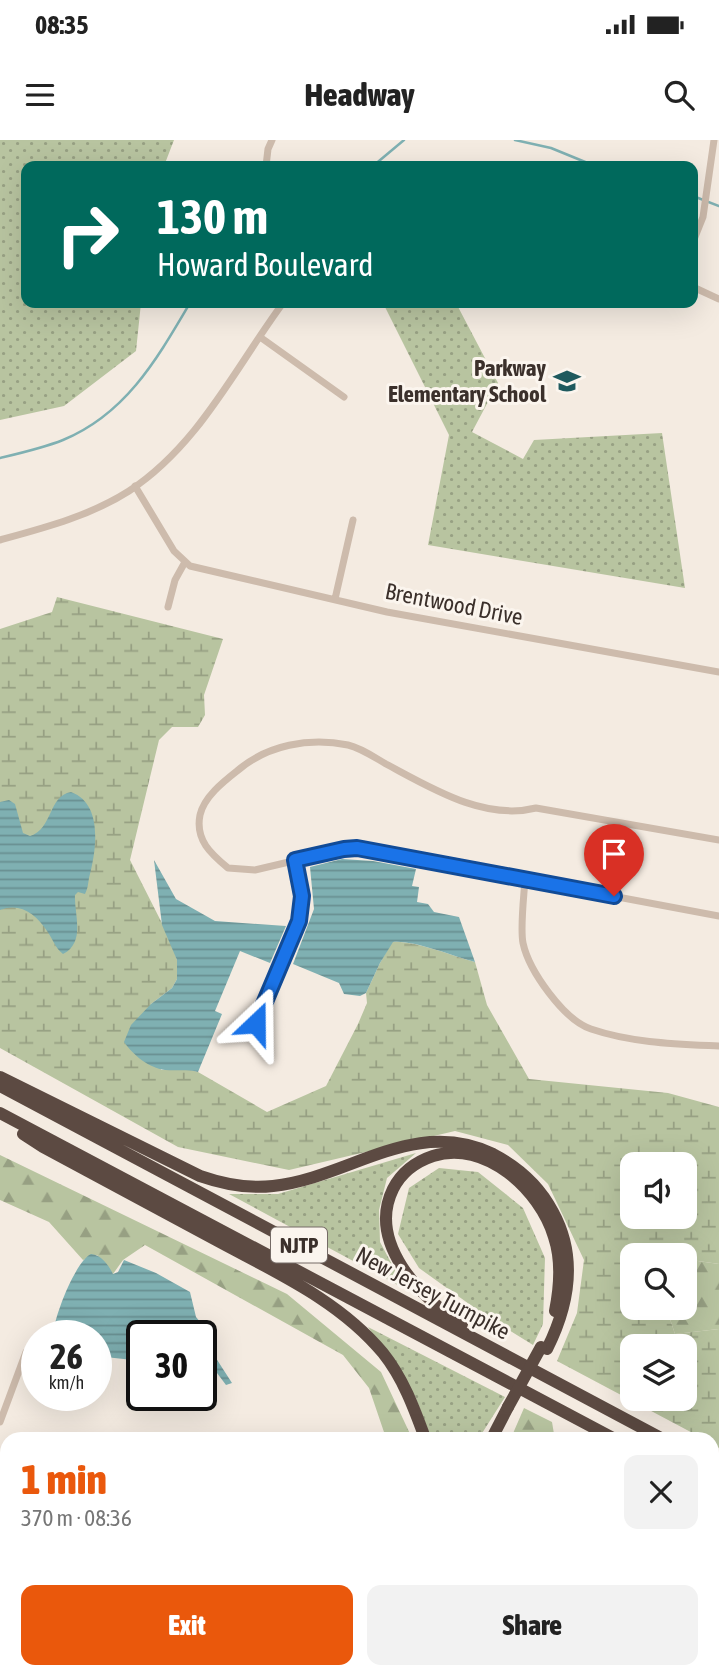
<!DOCTYPE html>
<html lang="en">
<head>
<meta charset="utf-8">
<style>
  :root { --surface:#fff; --page:#f2f2f2; --text:#222; --muted:#767676; --accent:#ea580c }
  body { margin:0; font-family:"Asap Condensed",sans-serif; background:var(--page); color:var(--text); height:100vh; display:flex; flex-direction:column; font-size:26px; white-space:nowrap }
  * { box-sizing:border-box; margin:0 }
  p { font-size:23px; color:var(--muted) }
  .icon { flex:none; width:38px; height:38px; fill:none; stroke:currentColor; stroke-width:2; stroke-linecap:round; stroke-linejoin:round }
  .map { position:relative; flex:1; overflow:hidden }
  .side { position:absolute; left:0px; top:1292px; width:719px; height:247px; display:flex; flex-direction:column; background:var(--surface); border-radius:21px 21px 0 0; box-shadow:0 7px 28px #0002 }
  .side>* { flex:none }
  .banner { position:absolute; left:21px; top:21px; width:677px; height:147px; border-radius:14px; box-shadow:0 7px 28px #0002; background:#00695c; color:#fff; overflow:hidden }
  .tools { position:absolute; left:620px; top:1012px; display:grid; gap:14px }
  .tools a { display:grid; place-items:center; width:77px; height:77px; border-radius:14px; background:var(--surface); box-shadow:0 7px 28px #0002; font-size:35px }
  .speed { position:absolute; left:21px; top:1180px; display:flex; gap:14px; font-size:35px; font-weight:700; text-align:center }
  .speed>* { display:grid; place-content:center; width:91px; height:91px; border-radius:50%; background:var(--surface); box-shadow:0 7px 28px #0002; line-height:1 }
  .speed small { font-size:18px; font-weight:400 }
  .speed .limit { border:4px solid #111; border-radius:10px; background:#fff; color:#111 }
  .pin { position:absolute; display:grid; place-items:center; width:60px; height:60px; color:#fff; margin:-72px -30px; border-radius:50% 50% 50% 0; rotate:-45deg; box-shadow:0 0 7px #0007 }
  .pin .icon { rotate:45deg }
  .me { position:absolute; width:77px; margin:-38px; rotate:23deg; stroke-linejoin:round; filter:drop-shadow(0 0 5px #0008) }
  .turn { display:flex; align-items:center; gap:24px; height:147px; padding:0 21px; font-size:32px }
  .turn .icon { width:91px; height:91px; stroke-width:2.5 }
  .turn b { display:block; font-size:49px; line-height:60px }
  .round { display:grid; place-items:center; flex:none; width:74px; height:74px; border-radius:14px; background:var(--page) }
  .summary { display:flex; align-items:center; justify-content:space-between; height:119px; padding:0 21px }
  h1 { font-size:42px; font-weight:800; line-height:52px; color:var(--accent) }
  .primary-button { display:flex; gap:14px; margin-top:auto; padding:14px 21px }
  .primary-button a { flex:1; height:80px; border-radius:14px; background:var(--accent); color:#fff; font-size:28px; font-weight:800; line-height:80px; text-align:center }
  .primary-button a+a { background:var(--page); color:var(--text) }
  .status { display:flex; justify-content:space-between; align-items:center; height:49px; padding:0 35px; background:var(--surface); direction:ltr }
  .status svg { height:19px; fill:currentColor }
  header { display:flex; justify-content:space-between; align-items:center; height:91px; padding:0 21px; background:var(--surface); font-size:32px; font-weight:800 }
  .map>svg:first-child { display:block }
  .green { fill:url(#green-dots) }
  .forest { fill:url(#forest-firs) }
  .wetland { fill:url(#wetland-marsh); fill-rule:evenodd }
  .water { fill:url(#water-rules) }
  .lines { fill:none; stroke-linecap:round; stroke-linejoin:round }
  .stream { stroke:#7fb0b2; stroke-width:2.5 }
  .street { stroke:#cdbbac; stroke-width:7 }
  .highway { stroke:#5c4a42; stroke-width:12 }
  .highway-bridge { stroke:#5c4a42; stroke-width:12 }
  .route-casing { stroke:#114b97; stroke-width:18 }
  .route { stroke:#1a73e8; stroke-width:12 }
  .labels { text-anchor:middle; dominant-baseline:central; stroke-width:6; stroke-linejoin:round; paint-order:stroke }
  .shield { fill:#fbf5ee; stroke:#756b66; stroke-width:2 }
  .shield-label { font-size:21px; font-weight:bold; fill:#3b302b }
  .poi-label { font-size:23px; font-weight:bold; fill:#3b302b; stroke:#fbf5ee; text-anchor:end }
  .street-label { font-size:23px; fill:#3b302b; stroke:#fbf5ee }
</style>
</head>
<body>
<div class="status"><b>08:35</b><svg viewBox="0 0 49 12"><path d="M0 12V9h3v3zM5 12V6h3v6zM10 12V3h3v9zM15 12V0h3v12zM26 1h20v11H26zM47 4h2v5h-2z"/></svg></div>
<header><svg class="icon" aria-label="menu" viewBox="0 0 24 24"><path d="M4 6h16M4 12h16M4 18h16"/></svg>Headway<svg class="icon" aria-label="search" viewBox="0 0 24 24"><circle cx="10" cy="10" r="6"/><path d="M15 15l6 6"/></svg></header>
<div class="map">
<svg width="719" height="1538" viewBox="0 0 719 1538">
  <defs>
    <pattern id="green-dots" width="8" height="8" patternUnits="userSpaceOnUse" patternTransform="scale(1.75)"><rect width="8" height="8" fill="#b8c4a0"/><path d="M2 2h.1M6 6h.1" fill="none" stroke="#97a083" stroke-width="1.8" stroke-linecap="round"/></pattern>
    <pattern id="forest-firs" width="22" height="20" patternUnits="userSpaceOnUse" patternTransform="scale(1.75)"><rect width="22" height="20" fill="#b8c4a0"/><path d="M5 1l3.5 6h-7zM16 11l3.5 6h-7z" fill="#97a083"/></pattern>
    <pattern id="wetland-marsh" width="20" height="14" patternUnits="userSpaceOnUse" patternTransform="scale(1.75)"><rect width="20" height="14" fill="#b8c4a0"/><path d="M1 5h8M5 5V1M11 12h8M15 12V8" fill="none" stroke="#97a083"/></pattern>
    <pattern id="water-rules" width="6" height="5" patternUnits="userSpaceOnUse" patternTransform="scale(1.75)"><rect width="6" height="5" fill="#7fb0b2"/><path d="M0 2.5h6" fill="none" stroke="#699091"/></pattern>
  </defs>
  <rect width="100%" height="100%" fill="#f4ebe1"/>
  <path class="green" d="M0,0H174L164,26H26V163H141L136,211L64,266L0,280Z
    M391,163H456L498,243L472,292L523,319L534,300L662,293L685,448L428,405L449,295L384,165Z
    M416,1013L387,1038L379,1070L380,1102L405,1149L229,1054H278Z
    M439,1028L478,1032L523,1068L545,1118L543,1184L533,1205L483,1174L419,1128L398,1094L409,1048Z
    M368,1187L505,1257L479,1298H431L415,1256Z
    M712,1376L715,1378L712,1393L719,1397V1521L712,1517Z"/>
  <path class="forest" d="M0,1015L287,1154L381,1232L412,1298H386L369,1248L343,1215L145,1105L123,1120L113,1134L97,1115L83,1120L49,1082L0,1060Z
    M684,1119L719,1124V1189L675,1194L666,1167H684Z
    M524,1268L552,1282L554,1294L545,1298L530,1296L528,1298H511Z
    M421,1531H560L566,1538H418Z"/>
  <path class="wetland" d="M57,457L223,499L204,555L205,575L198,587H172L159,600L130,720L171,801L177,820V839L172,848L151,864L161,930L187,929L198,932L267,972L326,946L358,884L367,863L366,853L380,823L392,802C414,800 452,816 475,822L487,865L529,939L668,953L719,967V1124L684,1119V1115H632V1167H666L675,1194L719,1189V1308L712,1304V1298H702L557,1221L577,1173L584,1120L548,1044L508,1005L455,991L289,1030L178,1007L0,908V489L52,472ZM632,1024H684V1076H632ZM632,1206H684V1258H632Z"/>
  <path class="water" d="M71,652C104,664 96,712 89,738C88,744 88,748 85,754L78,752L75,755C74,774 86,802 63,814C55,808 53,799 47,791C36,774 20,762 0,770V662L9,660L15,664L23,693L30,696C53,689 48,656 71,652Z
    M342,719L373,721L416,729L412,746L419,747L417,762L428,764L434,772L459,777L475,822C452,816 414,800 393,802L380,823L366,853L360,856L344,854L339,843L293,824L314,769L310,727Z
    M154,720L176,759L215,781L286,786L270,823L240,811L215,871L222,874L198,932C187,929 177,931 165,930C149,928 133,915 124,902L131,885L151,864L172,848L177,839V820L162,785Z
    M91,1114C102,1115 109,1126 113,1134L118,1132L124,1120L156,1133L190,1152L196,1177L210,1194L212,1212L232,1243L226,1245L211,1225L201,1223V1195H142V1221L96,1216V1195H53C54,1177 75,1122 91,1114Z"/>
  <g class="lines">
    <path class="stream" d="M515,0L551,8L595,26
      M373,26L404,0
      M693,56L719,66
      M0,318C21,313 43,308 63,300C126,274 157,219 190,163"/>
    <path class="street" d="M266,26L268,9L272,0
      M693,102L703,77L714,0
      M693,147L719,159
      M260,197L344,257
      M135,346L174,411L190,426L387,472L719,532
      M0,400C44,388 90,376 129,351C199,305 235,228 283,163
      M335,459L353,380
      M168,467L175,440L185,422
      M719,700L536,668C484,681 431,648 386,624C374,617 361,608 348,605C309,597 267,605 237,631C223,642 204,657 200,675C195,700 211,714 228,728L255,730L344,709L357,708L719,776
      M525,739C524,756 520,788 523,803C529,831 564,880 591,889C632,903 677,904 719,906
      M256,883L299,781L302,756L295,720
      M0,1282L26,1212
      M292,1538L295,1531"/>
    <path class="highway" d="M0,937L200,1036C223,1044 248,1049 273,1046C349,1038 414,976 493,1014C518,1027 540,1047 553,1072C578,1118 569,1165 547,1209
      M0,946L661,1298
      M0,973L613,1298
      M23,994L43,1007C100,1038 158,1069 216,1100C275,1132 339,1160 383,1213C403,1238 414,1268 425,1298
      M462,1184C420,1158 367,1102 393,1049C401,1033 415,1022 433,1016C485,999 540,1050 554,1097C562,1121 560,1146 555,1171
      M492,1298L508,1267
      M712,1326L719,1330
      M712,1352L719,1355
      M712,1365L719,1368
      M599,1531L611,1538
      M657,1531L670,1538"/>
    <path class="highway-bridge" d="M508,1267L541,1207"/>
  </g>
  <g class="lines">
    <defs>
      <path id="route" d="M256,883L299,781L302,756L295,720L344,709L357,708L614,756"/>
    </defs>
    <use href="#route" class="route-casing"/>
    <use href="#route" class="route"/>
  </g>
  <defs>
    <symbol id="school-bare" viewBox="-9 -9 18 18"><path d="M0-5L7-2L0 1L-7-2ZM-4 1L0 2.5L4 1V4Q0 6-4 4Z" fill="#1f5a5e" stroke="#fbf5ee" stroke-width="2.5" paint-order="stroke"/></symbol>
  </defs>
  <g fill-rule="evenodd">
    <use href="#school-bare" x="548" y="222" width="38" height="38"/>
  </g>
  <g class="labels">
    <rect class="shield" x="271" y="1087.5" width="56" height="35" rx="5"/>
    <g class="shield-label">
      <text x="299" y="1105">NJTP</text>
    </g>
    <g class="poi-label">
      <text x="546" y="228">Parkway<tspan x="546" dy="26">Elementary School</tspan></text>
    </g>
    <g class="street-label">
      <text transform="translate(454 464) rotate(11)">Brentwood Drive</text>
      <text transform="translate(433 1153) rotate(28)">New Jersey Turnpike</text>
    </g>
  </g>
</svg>
<div class="tools">
<a><svg class="icon" aria-label="sound" viewBox="0 0 24 24"><path d="M4 9h4l5-4v14l-5-4H4zM17 9q2 3 0 6"/></svg></a>
<a><svg class="icon" aria-label="search" viewBox="0 0 24 24"><circle cx="10" cy="10" r="6"/><path d="M15 15l6 6"/></svg></a>
<a><svg class="icon" aria-label="layers" viewBox="0 0 24 24"><path d="M12 4l9 5-9 5-9-5zM3 14l9 5 9-5"/></svg></a>
</div>
<div class="speed"><div>26<small>km/h</small></div><div class="limit">30</div></div>
<div class="pin" style="left:614px;top:756px;background:#d93025"><svg class="icon" aria-label="arrive" viewBox="0 0 24 24"><path d="M6 21V4h12l-3 4 3 4H6"/></svg></div>
<svg class="me" style="left:256px;top:883px" viewBox="-20 -20 40 40"><path d="M0-17L14 15 0 8-14 15z" fill="#1a73e8" stroke="#fff" stroke-width="4"/></svg>
<div class="banner">
<div class="turn"><svg class="icon" aria-label="right" viewBox="0 0 24 24"><path d="M7 20v-9h11M14 6l5 5-5 5"/></svg><div><b>130 m</b>Howard Boulevard</div></div>
</div>
<section class="side">
<div class="summary"><div><h1>1 min</h1><p>370 m · 08:36</p></div><a class="round"><svg class="icon" aria-label="close" viewBox="0 0 24 24"><path d="M6 6l12 12M18 6L6 18"/></svg></a></div>
<div class="primary-button"><a>Exit</a><a>Share</a></div>
</section>
</div>
</body>
</html>
